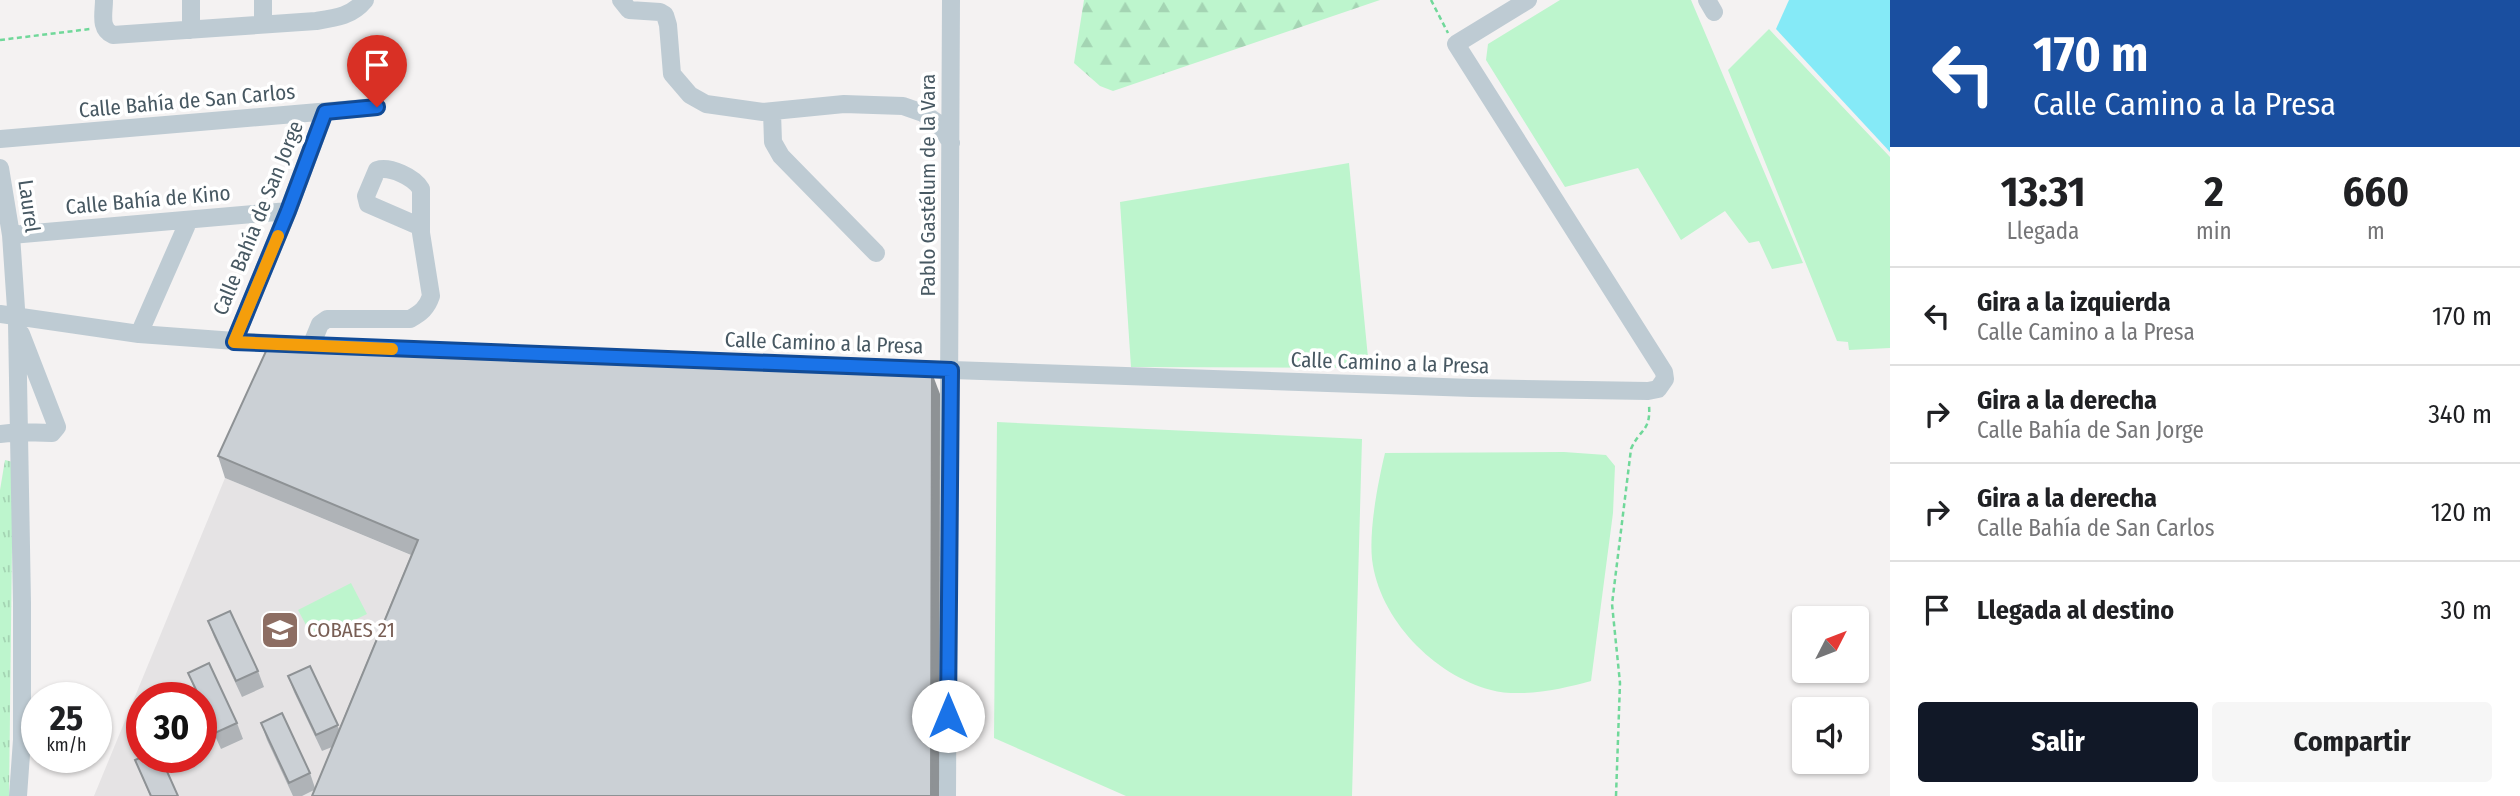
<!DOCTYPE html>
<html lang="es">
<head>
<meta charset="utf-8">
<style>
  :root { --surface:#fff; --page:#f6f6f6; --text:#202124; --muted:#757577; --line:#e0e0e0; --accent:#111827 }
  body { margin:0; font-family:"Fira Sans Condensed",sans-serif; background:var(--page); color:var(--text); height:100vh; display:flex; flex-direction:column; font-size:26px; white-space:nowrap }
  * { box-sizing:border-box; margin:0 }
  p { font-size:23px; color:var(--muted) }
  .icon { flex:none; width:38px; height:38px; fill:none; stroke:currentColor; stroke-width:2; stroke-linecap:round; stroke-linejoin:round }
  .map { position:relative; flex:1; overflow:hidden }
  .details { display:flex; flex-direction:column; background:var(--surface); width:630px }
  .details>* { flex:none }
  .top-card { background:#1a4fa0; color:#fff; overflow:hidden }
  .needle { width:46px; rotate:48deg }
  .buttons { position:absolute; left:1792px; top:606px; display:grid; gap:14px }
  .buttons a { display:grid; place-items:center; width:77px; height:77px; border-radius:7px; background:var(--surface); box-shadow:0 2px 5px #0004; font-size:35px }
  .speed { position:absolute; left:21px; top:682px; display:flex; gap:14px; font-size:35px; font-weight:700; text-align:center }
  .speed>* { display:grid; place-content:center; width:91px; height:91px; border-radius:50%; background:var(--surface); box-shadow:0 2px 5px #0004; line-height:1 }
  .speed small { font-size:18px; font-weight:400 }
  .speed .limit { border:10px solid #d22; background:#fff; color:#111 }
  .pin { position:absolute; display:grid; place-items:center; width:60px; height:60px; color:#fff; margin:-72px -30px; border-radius:50% 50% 50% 0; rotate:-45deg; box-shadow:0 0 7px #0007 }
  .pin .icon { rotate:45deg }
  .me { position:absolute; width:77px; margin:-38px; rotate:0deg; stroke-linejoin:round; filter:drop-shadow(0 0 5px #0008) }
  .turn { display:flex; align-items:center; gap:24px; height:147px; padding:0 28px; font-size:32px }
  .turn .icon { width:91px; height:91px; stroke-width:2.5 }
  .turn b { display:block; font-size:49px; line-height:60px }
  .eta { display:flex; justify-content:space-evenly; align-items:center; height:119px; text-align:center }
  .eta b { font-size:42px; font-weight:700; line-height:49px }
  .cta { display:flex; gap:14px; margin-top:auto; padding:14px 28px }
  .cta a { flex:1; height:80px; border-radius:7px; background:var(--accent); color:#fff; font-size:28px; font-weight:700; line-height:80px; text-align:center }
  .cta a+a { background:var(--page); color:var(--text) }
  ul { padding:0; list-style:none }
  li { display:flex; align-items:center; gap:21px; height:98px; padding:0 28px; border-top:2px solid var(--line) }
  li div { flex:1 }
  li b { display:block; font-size:26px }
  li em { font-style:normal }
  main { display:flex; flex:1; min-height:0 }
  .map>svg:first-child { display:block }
  .education { fill:#e5e3e4; fill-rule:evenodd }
  .grass { fill:#bdf5cd }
  .forest { fill:url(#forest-firs) }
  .park { fill:url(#park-tufts) }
  .water { fill:#85eaf7 }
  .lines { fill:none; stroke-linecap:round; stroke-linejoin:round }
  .path { stroke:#70d89a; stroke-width:2.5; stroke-dasharray:5 3.5; stroke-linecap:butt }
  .minor { stroke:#becbd3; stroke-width:18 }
  .wall { fill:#afb3b7 }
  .shaded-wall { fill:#8e9295 }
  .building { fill:#cbd0d5; stroke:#8e9295; stroke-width:2 }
  .route-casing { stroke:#114b97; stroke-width:18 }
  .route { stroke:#1a73e8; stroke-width:12 }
  .slow { stroke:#f59e0b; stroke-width:12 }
  .labels { text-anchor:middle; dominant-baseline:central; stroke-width:7; stroke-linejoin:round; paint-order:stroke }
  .street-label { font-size:21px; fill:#475862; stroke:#fff }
  .education-label { font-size:21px; fill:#785e54; stroke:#fff; text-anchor:start }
</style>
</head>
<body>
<main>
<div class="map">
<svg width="1890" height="796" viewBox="0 0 1890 796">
  <defs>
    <pattern id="forest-firs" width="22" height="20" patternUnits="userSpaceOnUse" patternTransform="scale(1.75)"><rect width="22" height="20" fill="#bdf5cd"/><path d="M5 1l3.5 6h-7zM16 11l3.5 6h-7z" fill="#a4d4b3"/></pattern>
    <pattern id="park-tufts" width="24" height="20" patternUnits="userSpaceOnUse" patternTransform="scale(1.75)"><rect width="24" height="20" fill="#bdf5cd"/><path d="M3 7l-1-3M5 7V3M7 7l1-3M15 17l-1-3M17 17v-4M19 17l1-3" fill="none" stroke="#a4d4b3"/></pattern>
  </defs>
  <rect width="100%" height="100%" fill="#f4f2f2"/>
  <path class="education" d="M225,478L425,561L328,796H94ZM142,698H201V758H142Z"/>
  <path class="grass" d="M1560,0H1691L1803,263L1772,269L1759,241L1749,243L1725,211L1681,240L1638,168L1565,187L1486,60L1488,44Z
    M1769,29L1890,157V348L1849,350L1848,342L1837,341L1728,70Z
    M1349,163L1369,368L1131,367L1120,202Z
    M997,422L1362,439L1352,796H1126L994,738Z
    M1564,452L1606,455L1615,466L1613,513L1591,681C1563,689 1520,698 1491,690C1434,675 1379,619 1372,559C1369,529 1378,482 1385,453Z
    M351,583L367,614L314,640L298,610Z"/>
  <path class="forest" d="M1084,0H1380L1113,91L1100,86L1074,63Z"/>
  <path class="park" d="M5,460L13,462L9,796H0V490Z"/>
  <path class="water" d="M1789,0H1890V152L1776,29Z"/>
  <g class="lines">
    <path class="path" d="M1431,0L1448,33
      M0,40L90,29
      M1616,796L1620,683L1612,604L1631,449C1640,428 1651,432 1649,405"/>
    <path class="minor" d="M104,0C104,13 99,29 113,35L316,21C336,18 352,16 365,0
      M621,0L629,10L660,12L665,15L668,25L672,74L690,95L706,104L763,112L844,104L903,106L923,113L939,124L951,143
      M1707,0L1714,12
      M263,24V0
      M191,30V0
      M772,112L773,142L781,156L876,253
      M0,139L377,107
      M0,168L11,235L17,323L22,603V740L18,796
      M11,235L288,211
      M0,314L139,334L292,345
      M139,334L189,220
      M234,342L288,211L325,112
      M311,346L320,324L327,319H410C421,313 427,308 431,296L421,233V189C414,177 390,166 377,170L366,196L368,204L421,227
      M691,361L1472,388L1648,391L1658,389L1665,379L1664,372L1456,44L1528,0
      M0,434L19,432L52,433L57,427L21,334
      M947,796L951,0"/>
  </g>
  <path class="wall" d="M940,394L939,796H312L314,790L302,796H293L267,740L261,723L310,773L315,788L332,747L322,751L294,692L288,676L310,666L339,729L411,555L225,478L218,456Z
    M208,621L258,671L264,687L242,697L214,637Z
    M188,673L237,723L243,739L221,749L201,705V698H198Z
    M135,760L178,796H150Z"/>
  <path class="shaded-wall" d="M932,373L940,394L939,796H931Z"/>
  <path class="building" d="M272,338L932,373L931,796H312L418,540L218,456Z
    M230,611L258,671L236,681L208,621Z
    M209,663L237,723L215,733L201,702V698H200L188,673Z
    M310,666L338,725L316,735L288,676Z
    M282,713L310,773L289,783L261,723Z
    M142,757L161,758L178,796H151L135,760Z"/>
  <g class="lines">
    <defs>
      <path id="route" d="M377,107L325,112L288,211L234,342L951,370L948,716"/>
    </defs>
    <use href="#route" class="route-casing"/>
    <use href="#route" class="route"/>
    <path class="slow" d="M278,236L234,342L392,349"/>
  </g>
  <defs>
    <symbol id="school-square" viewBox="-11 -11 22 22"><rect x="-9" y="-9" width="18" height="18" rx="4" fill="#8d6e63" stroke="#fff"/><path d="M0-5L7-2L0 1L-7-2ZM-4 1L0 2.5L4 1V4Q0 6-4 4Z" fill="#fff"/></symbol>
  </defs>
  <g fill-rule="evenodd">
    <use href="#school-square" x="258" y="608" width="44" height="44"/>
  </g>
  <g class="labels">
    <g class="street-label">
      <text transform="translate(187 101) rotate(-5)">Calle Bahía de San Carlos</text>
      <text transform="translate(928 185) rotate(-90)">Pablo Gastélum de la Vara</text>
      <text transform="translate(148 200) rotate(-5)">Calle Bahía de Kino</text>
      <text transform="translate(29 206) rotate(82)">Laurel</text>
      <text transform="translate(258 218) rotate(-68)">Calle Bahía de San Jorge</text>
      <text transform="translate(824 343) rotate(2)">Calle Camino a la Presa</text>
      <text transform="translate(1390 363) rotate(2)">Calle Camino a la Presa</text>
    </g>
    <g class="education-label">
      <text x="307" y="630">COBAES 21</text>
    </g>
  </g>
</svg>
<div class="buttons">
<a><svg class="needle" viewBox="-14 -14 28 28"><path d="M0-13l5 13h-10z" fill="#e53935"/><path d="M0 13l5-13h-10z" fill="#757577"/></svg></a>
<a><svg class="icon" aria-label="sound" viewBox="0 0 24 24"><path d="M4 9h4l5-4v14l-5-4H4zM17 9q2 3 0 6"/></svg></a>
</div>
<div class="speed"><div>25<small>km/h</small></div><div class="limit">30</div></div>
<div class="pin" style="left:377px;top:107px;background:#d93025"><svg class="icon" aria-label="arrive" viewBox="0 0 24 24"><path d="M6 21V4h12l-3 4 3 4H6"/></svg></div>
<svg class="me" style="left:948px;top:716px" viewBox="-20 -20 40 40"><circle r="19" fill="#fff"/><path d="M0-13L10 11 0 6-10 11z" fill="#1a73e8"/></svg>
</div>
<section class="details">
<div class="top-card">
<div class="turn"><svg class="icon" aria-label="left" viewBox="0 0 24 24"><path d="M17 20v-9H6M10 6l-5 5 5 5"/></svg><div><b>170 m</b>Calle Camino a la Presa</div></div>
</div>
<div class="eta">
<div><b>13:31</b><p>Llegada</p></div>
<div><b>2</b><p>min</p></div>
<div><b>660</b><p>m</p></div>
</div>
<ul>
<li><svg class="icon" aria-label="left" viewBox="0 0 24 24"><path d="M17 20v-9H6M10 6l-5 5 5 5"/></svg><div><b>Gira a la izquierda</b><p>Calle Camino a la Presa</p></div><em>170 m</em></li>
<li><svg class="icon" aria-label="right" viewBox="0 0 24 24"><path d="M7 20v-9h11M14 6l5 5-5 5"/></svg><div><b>Gira a la derecha</b><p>Calle Bahía de San Jorge</p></div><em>340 m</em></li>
<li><svg class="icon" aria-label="right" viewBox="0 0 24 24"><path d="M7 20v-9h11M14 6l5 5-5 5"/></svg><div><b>Gira a la derecha</b><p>Calle Bahía de San Carlos</p></div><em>120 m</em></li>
<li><svg class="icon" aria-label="arrive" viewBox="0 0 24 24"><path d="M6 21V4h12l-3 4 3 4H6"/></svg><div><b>Llegada al destino</b></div><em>30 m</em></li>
</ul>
<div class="cta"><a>Salir</a><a>Compartir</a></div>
</section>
</main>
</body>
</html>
